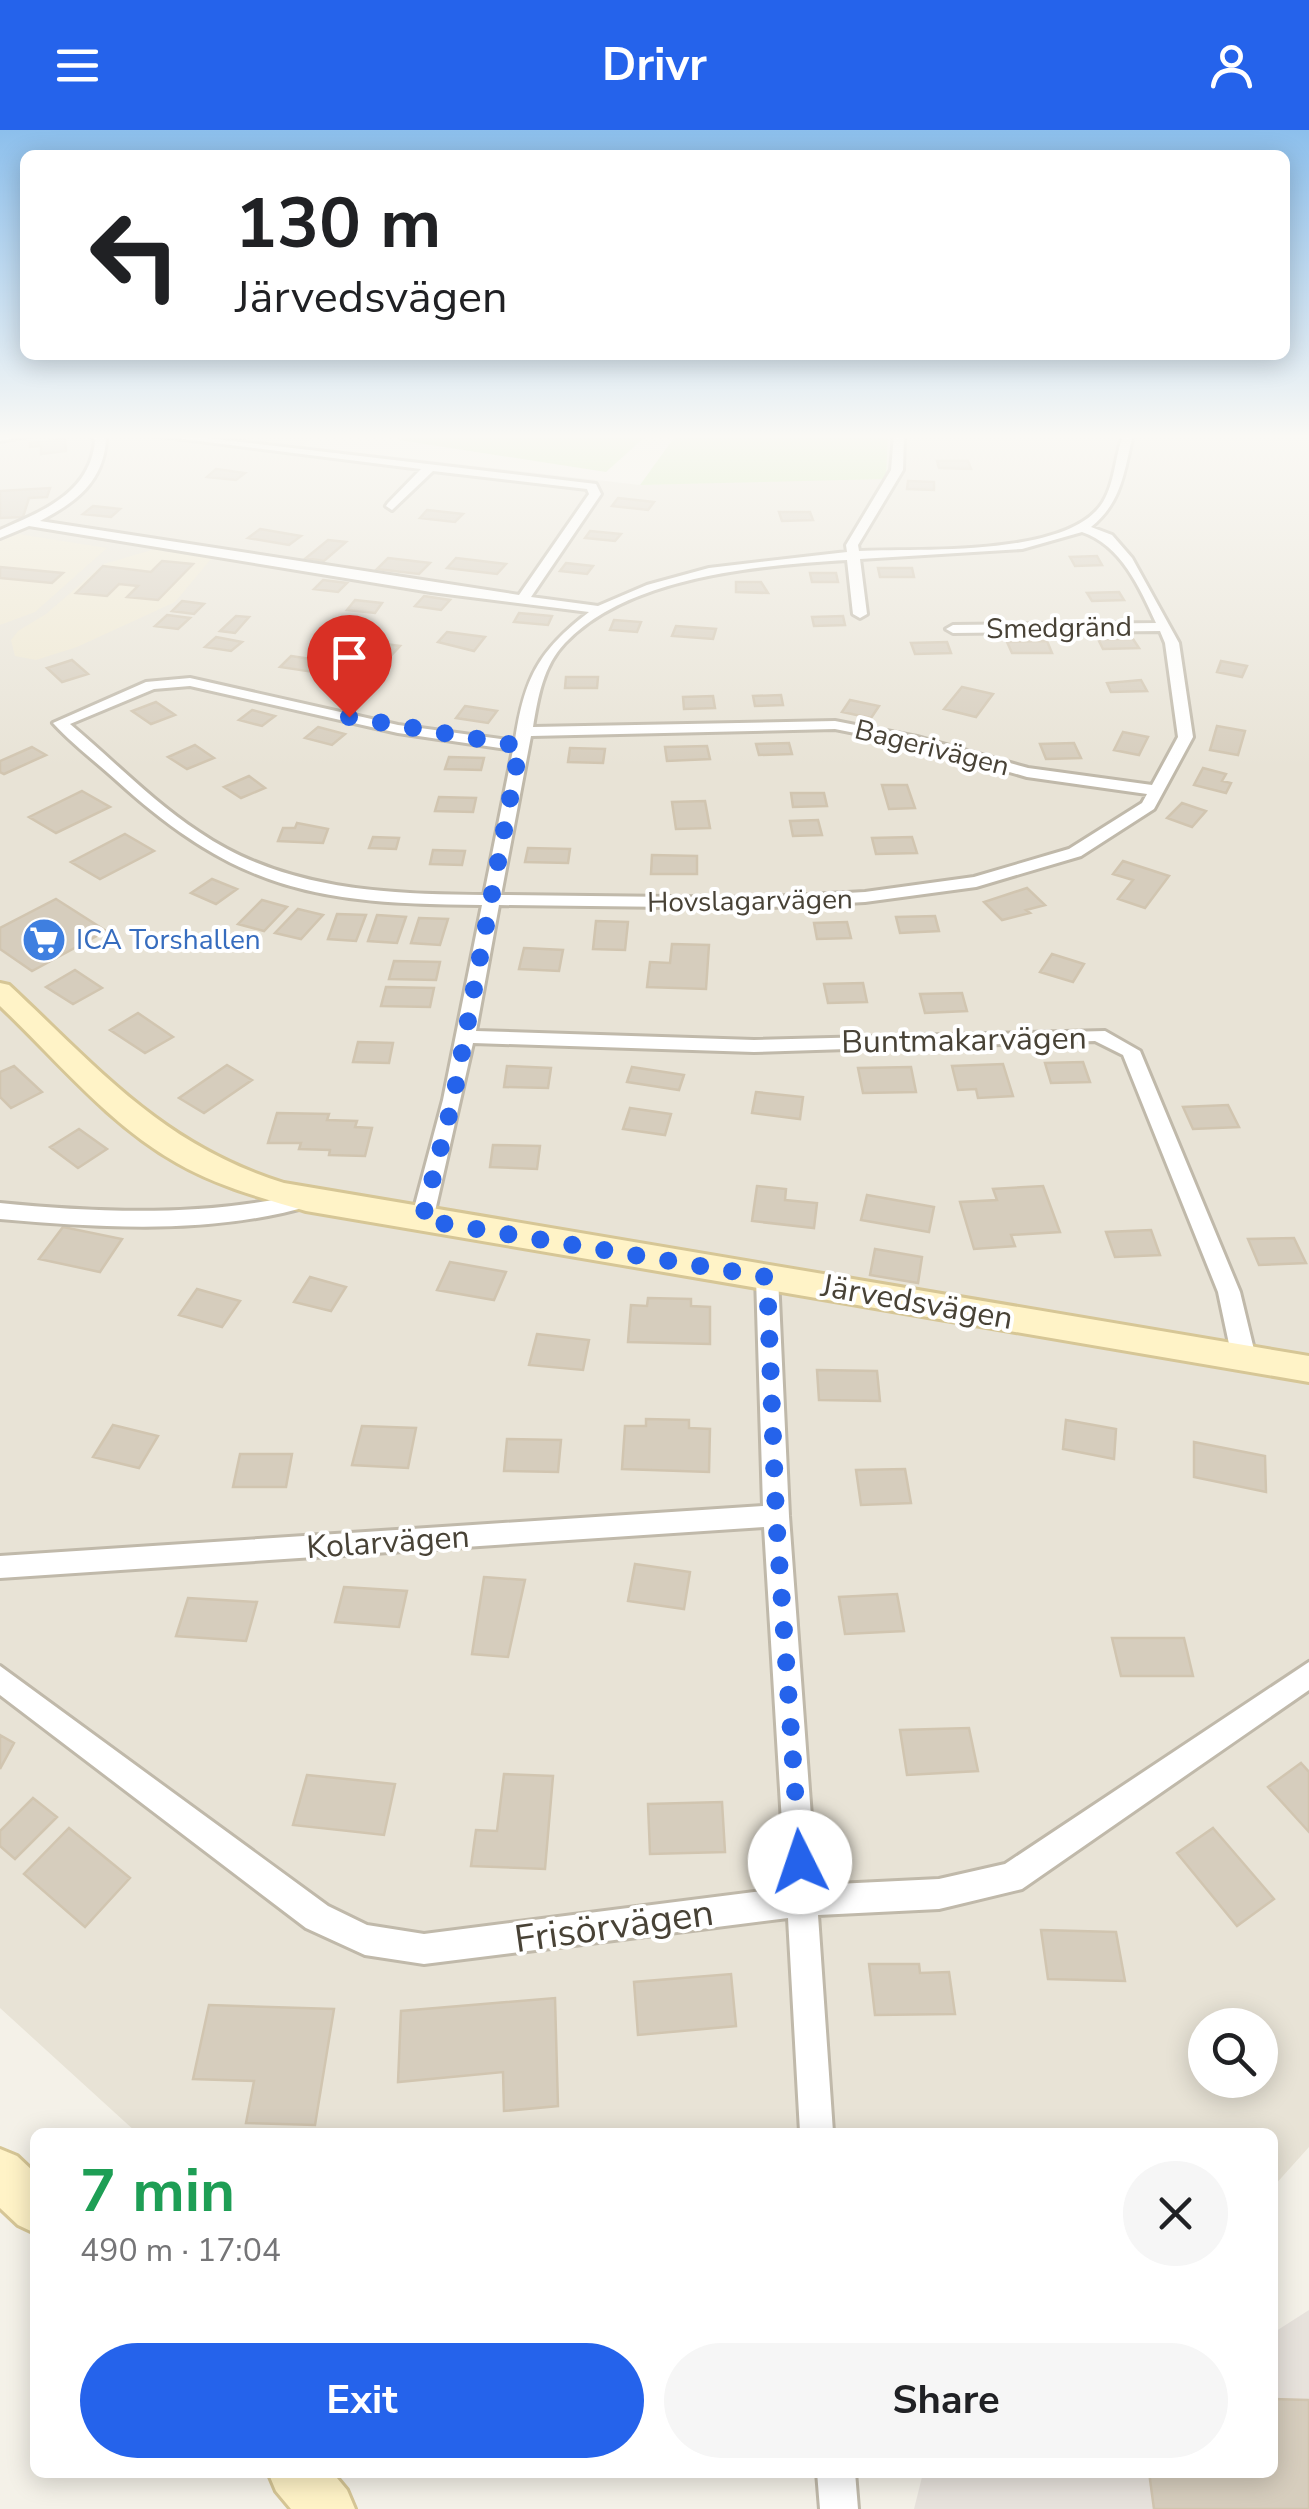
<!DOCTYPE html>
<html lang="en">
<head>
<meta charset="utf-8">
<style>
  :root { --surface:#fff; --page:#f6f6f6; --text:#202124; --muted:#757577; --accent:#2563eb }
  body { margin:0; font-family:"Nunito Sans",sans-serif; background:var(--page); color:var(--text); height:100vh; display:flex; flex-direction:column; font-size:38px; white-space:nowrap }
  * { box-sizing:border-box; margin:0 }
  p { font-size:32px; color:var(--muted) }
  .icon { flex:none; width:55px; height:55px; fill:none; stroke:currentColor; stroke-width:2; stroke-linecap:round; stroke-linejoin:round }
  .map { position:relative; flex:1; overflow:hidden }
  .drawer { position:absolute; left:30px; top:1998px; width:1248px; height:350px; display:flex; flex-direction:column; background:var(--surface); border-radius:15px; box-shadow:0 5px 25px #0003 }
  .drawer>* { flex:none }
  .guide { position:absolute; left:20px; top:20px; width:1270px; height:210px; border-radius:15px; box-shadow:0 5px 25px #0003; background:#fff; color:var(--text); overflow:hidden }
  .tools { position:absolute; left:1188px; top:1878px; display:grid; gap:20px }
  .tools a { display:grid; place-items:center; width:90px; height:90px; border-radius:50%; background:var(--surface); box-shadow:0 5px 25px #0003; font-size:50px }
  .pin { position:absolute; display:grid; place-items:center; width:85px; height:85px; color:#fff; margin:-102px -42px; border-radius:50% 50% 50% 0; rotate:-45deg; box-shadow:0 0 10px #0007 }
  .pin .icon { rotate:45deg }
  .me { position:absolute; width:110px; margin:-55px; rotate:356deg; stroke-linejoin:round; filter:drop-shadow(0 0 8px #0008) }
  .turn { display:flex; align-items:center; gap:35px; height:210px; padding:0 50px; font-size:45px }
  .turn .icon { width:130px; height:130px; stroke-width:2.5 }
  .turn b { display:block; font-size:70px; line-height:85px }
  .round { display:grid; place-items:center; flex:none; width:105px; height:105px; border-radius:52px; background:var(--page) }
  .head { display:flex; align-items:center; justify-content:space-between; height:170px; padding:0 50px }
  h1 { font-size:60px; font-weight:700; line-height:75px; color:#1e9e55 }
  .cta { display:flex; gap:20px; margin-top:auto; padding:20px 50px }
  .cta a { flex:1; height:115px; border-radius:60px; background:var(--accent); color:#fff; font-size:40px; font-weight:700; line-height:115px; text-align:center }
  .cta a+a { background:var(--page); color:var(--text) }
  header { display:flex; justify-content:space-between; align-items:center; height:130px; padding:0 50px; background:var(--accent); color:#fff; font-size:45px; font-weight:700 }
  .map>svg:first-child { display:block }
  .residential { fill:#e8e3d6; fill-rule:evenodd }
  .industrial { fill:#e7e2dc }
  .education { fill:#eee7d1 }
  .green { fill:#ceeaaf }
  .building { fill:#d6cdbd; stroke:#d1c5b0; stroke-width:2.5 }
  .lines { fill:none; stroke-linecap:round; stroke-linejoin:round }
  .street-casing { stroke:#c0b9aa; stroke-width:6 }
  .secondary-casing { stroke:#d6c696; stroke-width:6 }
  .street { fill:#fff; fill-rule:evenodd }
  .secondary { fill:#fff3c7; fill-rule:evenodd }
  .route { stroke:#2563eb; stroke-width:18; stroke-dasharray:0 32.4 }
  .labels { text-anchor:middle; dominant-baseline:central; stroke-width:8; stroke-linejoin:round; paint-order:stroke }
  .far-street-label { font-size:28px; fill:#484236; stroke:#fff }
  .far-shop-label { font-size:28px; fill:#366cbe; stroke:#fff; text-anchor:start }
  .street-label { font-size:32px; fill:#484236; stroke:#fff }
  .near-street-label { font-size:38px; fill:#484236; stroke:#fff }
</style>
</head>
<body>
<header><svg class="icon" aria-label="menu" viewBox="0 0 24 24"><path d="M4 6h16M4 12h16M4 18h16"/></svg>Drivr<svg class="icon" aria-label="person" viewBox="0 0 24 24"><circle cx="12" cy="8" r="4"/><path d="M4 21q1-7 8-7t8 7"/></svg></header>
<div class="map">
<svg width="1309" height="2379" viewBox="0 0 1309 2379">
  <rect width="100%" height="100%" fill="#f4f1e8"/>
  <path class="residential" d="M0,305H315L303,316L640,355L886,348L888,305H1309V2017L1273,2057L1272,2002H136L0,1878ZM1205,1895H1260V1950H1205Z"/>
  <path class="industrial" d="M1309,2180V2379H914L923,2343L1272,2342L1273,2203Z"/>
  <path class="education" d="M18,404L107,418L35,482L0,495V411Z
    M155,419L212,428L175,472L77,517L36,530L15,526L11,510L18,501L46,484L104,434Z"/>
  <path class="green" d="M406,305H647L606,342L399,310Z
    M676,305H888L886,349L640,355Z"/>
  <path class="building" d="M65,309L66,321L41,324V316L30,317V313Z
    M937,331H968L971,339L939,338Z
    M216,339L245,343L236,350L207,347Z
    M908,351L934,352V360L907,359Z
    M50,358L47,367L29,368L23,387L0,388V361Z
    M618,368L654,372L648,380L612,376Z
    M93,376L120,379L111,387L83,384Z
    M427,380L463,384L455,392L420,388Z
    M779,382H810L813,390L782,391Z
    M260,399L301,406L289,415L248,408Z
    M590,401L621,404L615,411L585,408Z
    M328,410L346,412L324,431L306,428Z
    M1097,426L1102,435L1075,436L1070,427Z
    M388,428L430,433L419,444L377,439Z
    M456,428L506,434L497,444L447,438Z
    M162,431L193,434L158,470L127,467L138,456L119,454L107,466L76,463L103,436L151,442Z
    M566,433L593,436L587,444L560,441Z
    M0,437L63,443L52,453L0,448Z
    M878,438H912L914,447H880Z
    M810,443H836L838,452H812Z
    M323,450L347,453L338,462L314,459Z
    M736,452H761L768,463L736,462Z
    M1119,462L1124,470L1092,471L1087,463Z
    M424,466L450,470L441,480L415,476Z
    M355,470L382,473L375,483L347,480Z
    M182,471L204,474L194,484L172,481Z
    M519,483L552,486L548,495L514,492Z
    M167,485L190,488L178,499L155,496Z
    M236,486L249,487L235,503L220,501Z
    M843,486L845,495L814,496L812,487Z
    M614,490L641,492L637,502L610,500Z
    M676,496L716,499L713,509L672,506Z
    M447,502L485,507L474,521L438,512Z
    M216,507L242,512L231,521L205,517Z
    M1098,509H1133L1139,518L1103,519Z
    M1047,511L1052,523H1012L1007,512Z
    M947,512L951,523L915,524L911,513Z
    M377,513L400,516L387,530L364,526Z
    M291,526L330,532L320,543L280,537Z
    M72,530L88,544L62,552L47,538Z
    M1221,531L1247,536L1242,547L1217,542Z
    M353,538L375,542L360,558L338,554Z
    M566,547H598L597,558H565Z
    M1141,550L1147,561L1111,562L1107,553Z
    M962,557L993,564L976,587L944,579Z
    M781,565L783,575L755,576L753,566Z
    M713,566L715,578L684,579L683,567Z
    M850,570L879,576L871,588L842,582Z
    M156,572L175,585L151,594L132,581Z
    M465,576L497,581L488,593L456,588Z
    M252,580L275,586L262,596L239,590Z
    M1217,596L1245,601L1238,625L1210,620Z
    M318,597L345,604L332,615L305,608Z
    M1123,602L1148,607L1139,625L1114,620Z
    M789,613L792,624L759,625L756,614Z
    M1074,613L1081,628L1046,629L1040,614Z
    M195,615L214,628L187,639L168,627Z
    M707,616L710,629L667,631L665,617Z
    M32,617L46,625L4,644L0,642V631Z
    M570,618L605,619L603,633L568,632Z
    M449,627L484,628L481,640L445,639Z
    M1203,638L1226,644L1222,651L1231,653L1226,663L1194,655Z
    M249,646L265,658L241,668L224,657Z
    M882,655H907L915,678L889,679Z
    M82,661L110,677L56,703L29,687Z
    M791,663H824L827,676L793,677Z
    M439,667L476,668L473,682L435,681Z
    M705,671L710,698L676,699L672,672Z
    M1182,673L1206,681L1192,697L1167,688Z
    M818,690L822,705L793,706L790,691Z
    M297,693L328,699L323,713L278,711L283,698H295Z
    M125,704L154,721L100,749L71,732Z
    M373,707L399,708L396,719L369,718Z
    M912,707L917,723L876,724L872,708Z
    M528,718L570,719L568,733L525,732Z
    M433,720L465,721L462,735L430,734Z
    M652,725L697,726V744H651Z
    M1123,731L1169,746L1145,778L1118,769L1133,750L1113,744Z
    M212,749L237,759L216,774L191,763Z
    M1027,758L1045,775L1026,780L1030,783L1002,790L984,772Z
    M56,769L106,801L32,841L0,819V798Z
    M262,770L287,777L264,801L238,794Z
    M298,779L323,785L301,809L275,803Z
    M337,784L366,785L356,811L328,809Z
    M377,785L406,787L397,813L368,811Z
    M935,786L939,801L900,803L896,787Z
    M419,788L448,789L440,815L411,813Z
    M596,791L628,792L625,820L593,819Z
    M847,792L851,808L817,809L814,793Z
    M672,814L709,815L706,859L647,857L650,832L670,833Z
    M524,818L563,820L559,841L519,839Z
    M1052,824L1084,834L1073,852L1040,842Z
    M394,831L440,832L436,850L389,849Z
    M75,840L102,858L73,874L46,857Z
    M863,853L867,872L828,873L824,854Z
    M386,857L434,858L430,877L381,876Z
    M962,863L967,881L925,883L920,864Z
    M138,883L173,907L145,923L110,900Z
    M358,912L393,913L389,933L353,932Z
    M1083,932L1090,952L1051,953L1045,933Z
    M1003,934L1013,966L978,968L976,959L958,960L952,936Z
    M227,935L252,950L204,983L179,968Z
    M14,936L42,962L11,978L0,967V942Z
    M507,936L551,938L548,958L504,957Z
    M632,937L684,945L679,960L627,952Z
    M911,937L916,962L863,963L858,938Z
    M756,962L803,967L800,989L752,983Z
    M1228,975L1239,997L1193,999L1183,977Z
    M630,978L671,984L665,1005L623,999Z
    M277,983L329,984L327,990L357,991L355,997L372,998L365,1026L329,1025L330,1020L299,1019L301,1013H268Z
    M79,999L107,1019L78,1038L50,1017Z
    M493,1015L540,1016L537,1039L490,1037Z
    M757,1056L786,1059L785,1070L817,1073L814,1098L752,1091Z
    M1043,1056L1060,1102L1011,1105L1015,1116L974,1119L960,1072L997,1070L993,1059Z
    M867,1065L934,1077L929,1102L861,1090Z
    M63,1097L122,1109L100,1142L39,1129Z
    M1151,1100L1160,1125L1115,1127L1106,1102Z
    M1294,1108L1306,1133L1259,1135L1248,1109Z
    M875,1119L922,1127L918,1153L870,1145Z
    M450,1132L506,1142L494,1170L437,1160Z
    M310,1147L346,1157L331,1181L294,1172Z
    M197,1159L240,1171L222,1197L179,1185Z
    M648,1168L691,1169V1176L710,1177V1214L628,1212L631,1175L647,1176Z
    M537,1204L589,1210L583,1240L529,1235Z
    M817,1240L877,1241L880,1271L819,1270Z
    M646,1289L689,1290V1298L710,1299L709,1342L622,1339L625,1296H646Z
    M1066,1290L1116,1299L1114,1329L1063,1319Z
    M113,1295L158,1306L139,1338L93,1327Z
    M362,1296L416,1298L408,1338L352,1335Z
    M507,1309L561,1310L558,1342L504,1341Z
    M1194,1312L1265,1326L1266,1362L1194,1347Z
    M240,1324H292L286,1357H233Z
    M905,1339L911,1373L861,1375L856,1340Z
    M635,1434L690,1442L684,1479L628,1471Z
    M484,1447L525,1450L508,1527L472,1524Z
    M344,1457L407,1461L399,1497L335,1492Z
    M897,1464L904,1501L845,1504L839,1467Z
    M188,1468L257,1472L246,1511L176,1506Z
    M1112,1508H1184L1193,1546H1121Z
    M969,1598L978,1641L907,1645L900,1600Z
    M0,1605L14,1613L0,1639Z
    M1301,1633L1309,1642V1702L1268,1657Z
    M504,1644L553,1646L545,1739L471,1736L476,1700L497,1701Z
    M307,1645L395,1654L384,1705L293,1695Z
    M33,1668L57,1687L15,1729L0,1716V1701Z
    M722,1672L725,1722L650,1724L648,1674Z
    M69,1698L130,1748L85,1797L24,1744Z
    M1213,1698L1274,1769L1237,1796L1177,1723Z
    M1041,1800L1116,1802L1125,1851L1048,1849Z
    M869,1834H919L920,1843L949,1842L955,1884L875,1885Z
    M731,1844L736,1896L638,1905L634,1852Z
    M555,1868L558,1976L504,1981L503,1942L398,1952L401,1881Z
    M209,1875L334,1879L315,1995L246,1993L254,1951L193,1949Z
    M1272,2269L1309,2270V2379H1154L1149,2342H1272Z"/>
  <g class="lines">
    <defs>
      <path id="street" d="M0,305H33L0,311Z
        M91,305H102L106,310C103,352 76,372 40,391L519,465L589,364L587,359L433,341L392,380L386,376L388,373L421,339L152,305H181L596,354L601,364L531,467L598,476L647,455L709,438L847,422L846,415L891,340L894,305H904L903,340L858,415L859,421C918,418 1069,428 1103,372C1115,352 1115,327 1123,305H1133C1124,341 1122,372 1091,397L1112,405L1132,428L1179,513L1193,607L1154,679L1081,726L976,757L865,772L754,778L499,775L476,901L754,910L1105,901L1140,921L1240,1162L1256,1228L1252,1234H1236L1232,1228L1218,1162L1123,925L1095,911L754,922L473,913L433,1090L429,1095H415L411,1090L443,970L482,775C319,774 239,762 116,650C95,631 71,613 53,593L146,552L190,548L398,595L515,611C524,549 538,521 589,482L431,462L29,396L0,408V400C43,381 90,363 95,311ZM1082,402C1121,415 1140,458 1156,493L953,495L946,499L953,503L1160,501L1165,513L1178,607L1152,655L1028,638L917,607L835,591L533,597C538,567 543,536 565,513C628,446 761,435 847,430L853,484L860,488L867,484L860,429L1022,419ZM190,556L398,603L513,620L484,765C384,764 284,760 199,702C152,671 113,630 70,594L154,559ZM835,599L915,615L1027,647L1147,664L1142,673L1069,719L974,747L865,762L754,768L501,765L531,606Z
        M306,1063L313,1065L316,1070L313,1075C212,1105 104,1098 0,1089V1073C102,1083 206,1087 306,1063Z
        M767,1139L778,1147L789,1386L816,1755L939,1749L1005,1734L1309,1532V1560L1022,1759L939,1779L818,1785L833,2002H800L788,1788L424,1834L365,1825L306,1798L0,1565V1536L328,1776L367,1795L424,1804L786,1758L764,1397L0,1448V1426L763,1376L756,1147Z
        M817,2342H855L858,2379H820Z"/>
      <path id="secondary" d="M0,853L9,855C99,939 162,1015 284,1053L1309,1226V1252L306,1081C262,1068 217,1056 177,1033C107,993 57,930 0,876Z
        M0,2019L17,2026L35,2043V2103L18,2095L0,2078Z
        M268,2342H332L347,2360L355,2379H291L276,2361Z"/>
    </defs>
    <use href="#street" class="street-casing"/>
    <use href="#secondary" class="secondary-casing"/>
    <use href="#street" class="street"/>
    <use href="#secondary" class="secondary"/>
  </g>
  <linearGradient id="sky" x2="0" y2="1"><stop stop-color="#8cbfec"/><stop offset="0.48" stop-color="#faf9f5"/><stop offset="1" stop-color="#faf9f5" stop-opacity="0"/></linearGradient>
  <rect width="1309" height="638" fill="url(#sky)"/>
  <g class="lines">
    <path class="route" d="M349,587L520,616L453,970L422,1090L767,1147L776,1386L800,1732"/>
  </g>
  <defs>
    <symbol id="supermarket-disc" viewBox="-11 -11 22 22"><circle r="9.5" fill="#3f7fe0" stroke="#fff"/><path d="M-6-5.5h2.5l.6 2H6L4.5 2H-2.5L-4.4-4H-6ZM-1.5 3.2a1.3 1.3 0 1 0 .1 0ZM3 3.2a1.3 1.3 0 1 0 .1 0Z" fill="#fff"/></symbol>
  </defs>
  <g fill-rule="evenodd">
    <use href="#supermarket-disc" x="19" y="785" width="50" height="50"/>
  </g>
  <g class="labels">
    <g class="far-street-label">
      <text transform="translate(1059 498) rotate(-1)">Smedgränd</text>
      <text transform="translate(932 618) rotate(14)">Bagerivägen</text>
      <text transform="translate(750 771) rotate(-1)">Hovslagarvägen</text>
    </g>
    <g class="far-shop-label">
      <text x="76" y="810">ICA Torshallen</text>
    </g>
    <g class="street-label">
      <text transform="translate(964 910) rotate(-1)">Buntmakarvägen</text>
      <text transform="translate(917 1172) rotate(10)">Järvedsvägen</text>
      <text transform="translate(388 1412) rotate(-4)">Kolarvägen</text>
    </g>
    <g class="near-street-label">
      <text transform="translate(614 1796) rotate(-8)">Frisörvägen</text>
    </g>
  </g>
</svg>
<div class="tools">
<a><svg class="icon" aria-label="search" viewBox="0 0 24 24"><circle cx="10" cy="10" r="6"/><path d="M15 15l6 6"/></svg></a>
</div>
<div class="pin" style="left:349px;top:587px;background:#d93025"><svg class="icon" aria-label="arrive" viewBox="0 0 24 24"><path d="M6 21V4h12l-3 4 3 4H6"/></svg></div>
<svg class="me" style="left:800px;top:1732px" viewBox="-20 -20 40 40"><circle r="19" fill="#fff"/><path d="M0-13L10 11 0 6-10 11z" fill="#2563eb"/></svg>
<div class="guide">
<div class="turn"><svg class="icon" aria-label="left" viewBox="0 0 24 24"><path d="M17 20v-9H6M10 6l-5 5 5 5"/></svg><div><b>130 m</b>Järvedsvägen</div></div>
</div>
<section class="drawer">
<div class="head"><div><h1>7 min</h1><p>490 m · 17:04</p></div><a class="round"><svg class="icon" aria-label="close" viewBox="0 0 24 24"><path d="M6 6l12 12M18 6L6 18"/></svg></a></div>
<div class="cta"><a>Exit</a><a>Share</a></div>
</section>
</div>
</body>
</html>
